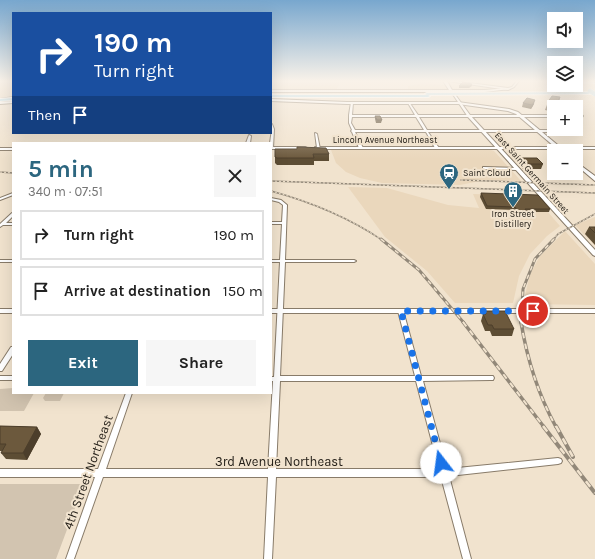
<!DOCTYPE html>
<html lang="en">
<head>
<meta charset="utf-8">
<style>
  :root { --surface:#fff; --page:#f6f6f6; --text:#222; --muted:#767676; --line:#e0e0e0; --accent:#2c667f }
  body { margin:0; font-family:Karla,sans-serif; background:var(--page); color:var(--text); height:100vh; display:flex; flex-direction:column; font-size:15px; white-space:nowrap }
  * { box-sizing:border-box; margin:0 }
  p { font-size:13px; color:var(--muted) }
  .icon { flex:none; width:22px; height:22px; fill:none; stroke:currentColor; stroke-width:2; stroke-linecap:round; stroke-linejoin:round }
  .map { position:relative; flex:1; overflow:hidden }
  .side { position:absolute; left:12px; top:142px; width:260px; height:252px; display:flex; flex-direction:column; background:var(--surface); border-radius:0px; box-shadow:0 4px 16px #0002 }
  .side>* { flex:none }
  .guide { position:absolute; left:12px; top:12px; width:260px; height:122px; border-radius:0px; box-shadow:0 4px 16px #0002; background:#1a4fa0; color:#fff; overflow:hidden }
  .tools { position:absolute; left:547px; top:12px; display:grid; gap:8px }
  .tools a { display:grid; place-items:center; width:36px; height:36px; border-radius:0px; background:var(--surface); box-shadow:0 4px 16px #0002; font-size:20px }
  .pin { position:absolute; display:grid; place-items:center; width:34px; height:34px; color:#fff; margin:-17px; border:2px solid #fff; border-radius:50%; box-shadow:0 1px 4px #0007 }
  .me { position:absolute; width:44px; margin:-22px; rotate:345deg; stroke-linejoin:round; filter:drop-shadow(0 0 3px #0008) }
  .turn { display:flex; align-items:center; gap:14px; height:84px; padding:0 16px; font-size:18px }
  .turn .icon { width:52px; height:52px; stroke-width:2.5 }
  .turn b { display:block; font-size:28px; line-height:34px }
  .then { display:flex; align-items:center; height:38px; padding:0 16px; background:#0003; gap:8px; font-size:15px }
  .round { display:grid; place-items:center; flex:none; width:42px; height:42px; border-radius:0px; background:var(--page) }
  .head { display:flex; align-items:center; justify-content:space-between; height:68px; padding:0 16px }
  h1 { font-size:24px; font-weight:700; line-height:30px; color:var(--accent) }
  .button { display:flex; gap:8px; margin-top:auto; padding:8px 16px }
  .button a { flex:1; height:46px; border-radius:0px; background:var(--accent); color:#fff; font-size:16px; font-weight:700; line-height:46px; text-align:center }
  .button a+a { background:var(--page); color:var(--text) }
  ul { padding:0; list-style:none }
  li { display:flex; align-items:center; gap:12px; height:50px; margin:0 8px 6px; padding:0 8px; border:2px solid var(--line); border-radius:0px }
  li div { flex:1 }
  li b { display:block; font-size:15px }
  li em { font-style:normal }
  .map>svg:first-child { display:block }
  .built { fill:#ead7bc }
  .green { fill:#d2c4b0 }
  .lines { fill:none; stroke-linecap:round; stroke-linejoin:round }
  .minor-casing { stroke:#887b69; stroke-width:2 }
  .tertiary-casing { stroke:#887b69; stroke-width:2 }
  .secondary-casing { stroke:#887b69; stroke-width:2 }
  .trunk-casing { stroke:#fff; stroke-width:2 }
  .motorway-casing { stroke:#fff; stroke-width:2 }
  .minor { fill:#fff; fill-rule:evenodd }
  .tertiary { fill:#fff; fill-rule:evenodd }
  .secondary { fill:#fff; fill-rule:evenodd }
  .trunk { fill:#b4e2f8; fill-rule:evenodd }
  .motorway { fill:#a2dbf7; fill-rule:evenodd }
  .rail-far3-casing { stroke:#928879; stroke-width:1.5 }
  .rail-far2-casing { stroke:#928879; stroke-width:3 }
  .rail-far1-casing { stroke:#928879; stroke-width:3.5 }
  .rail-casing { stroke:#928879; stroke-width:4 }
  .rail-far3 { stroke:#f1e3ce; stroke-width:1; stroke-dasharray:2; stroke-linecap:butt }
  .rail-far2 { stroke:#f1e3ce; stroke-width:1.5; stroke-dasharray:4.5; stroke-linecap:butt }
  .rail-far1 { stroke:#f1e3ce; stroke-width:2; stroke-dasharray:5.5; stroke-linecap:butt }
  .rail { stroke:#f1e3ce; stroke-width:2.5; stroke-dasharray:7; stroke-linecap:butt }
  .trunk-bridge-casing { stroke:#fff; stroke-width:5.5; stroke-linecap:butt }
  .trunk-bridge { stroke:#b4e2f8; stroke-width:4.5 }
  .wall { fill:#5d4d34 }
  .shaded-wall { fill:#4c3e2b }
  .building { fill:#6c593d; stroke:#4c3e2b }
  .route { stroke:#1a73e8; stroke-width:7; stroke-dasharray:0 12.6 }
  .labels { text-anchor:middle; dominant-baseline:central; stroke-width:4; stroke-linejoin:round; paint-order:stroke }
  .far-street-label { font-size:9px; fill:#252019; stroke:#f1e3ce }
  .far-poi-label { font-size:9px; fill:#252019; stroke:#f1e3ce; text-anchor:start }
  .near-street-label { font-size:13px; fill:#252019; stroke:#f1e3ce }
</style>
</head>
<body>
<div class="map">
<svg width="595" height="559" viewBox="0 0 595 559">
  <rect width="100%" height="100%" fill="#f1e3ce"/>
  <path class="built" d="M0,81H13V96L0,98Z
    M271,81H341L335,92L271,91Z
    M447,81L505,89L453,91Z
    M422,83L445,85L449,91H408V86Z
    M331,150H491L494,151L521,181L485,180L460,185L382,183L360,178L346,172L336,163Z
    M348,187L387,188L448,205L479,208L473,194L534,196L560,226L547,236L530,254L519,276L513,303H455L427,271L385,237Z
    M595,217V246L575,225Z
    M565,231L595,264V305L523,304L530,274L540,256Z"/>
  <path class="green" d="M13,388V393H34L24,411H0V389Z
    M46,393H64L60,401H45L43,398Z
    M0,484H84L56,559H0Z"/>
  <g class="lines">
    <defs>
      <path id="minor" d="M448,81H454L508,88L512,87L517,81H519L514,87L508,90Z
        M351,102L353,103L352,115H415L408,103L409,102L418,115H554V117H419L427,130H577L578,131L577,132H428L439,148L437,149L435,148L426,132H355L363,148L361,149L359,148L352,132L351,131L352,130L349,123V115ZM352,117H416L424,130H355L351,123Z
        M576,115H582L583,116L582,117H576Z
        M271,124H272L274,129L273,148L271,149V143H270L272,129Z
        M315,133L317,134L320,149L317,148Z
        M249,135L251,136L250,143H246Z
        M483,167L517,168L519,169L517,170L484,169H483Z
        M13,193V195L0,200V198Z
        M271,198L281,200L287,205L285,260H354L356,261L354,262H285L280,376H415L398,311L401,309L403,310L421,376H493L494,378L493,380H491L423,381L447,469L558,458L561,459L562,461L561,463L558,464L449,476L471,559H463L441,477H276L272,559H264L268,477H103L74,559H66L95,477H0V469H98L126,393H132L106,469H268L273,381H271V377H274L280,262H271V260H280L282,224H271V222H282L283,205L279,202L271,200ZM280,381H416L439,469H276Z
        M12,213H13V216L6,223H13V225H3L0,227V224Z
        M0,260H13V262H0Z
        M11,347H13V354L2,371H0V364Z
        M0,376H13V380H0Z"/>
      <path id="tertiary" d="M443,81H447L452,90H485L508,88L510,89L485,92H453L455,94L453,95L450,92H271V90H449Z
        M271,99L347,102H458L509,109L518,112L560,147H595V149H317L315,148V147H555L516,114L508,111L458,104H347L271,101Z
        M13,101V103L0,104V102Z
        M271,147H305L307,148L305,149H271Z
        M0,148H13V150H0Z
        M576,162L595,176V181L576,165Z
        M0,309H13V313H0Z
        M271,309H595V313H271Z"/>
      <path id="secondary" d="M452,93H454L470,115L595,250V256L593,255L468,117Z
        M13,97V99L0,101V99Z"/>
      <path id="trunk" d="M576,81H595V83L576,82Z
        M595,92V94L427,95L425,94L427,93Z"/>
      <path id="motorway" d="M271,95H428L430,96L428,97H271Z
        M13,98V100L0,101V99Z"/>
    </defs>
    <use href="#minor" class="minor-casing"/>
    <use href="#tertiary" class="tertiary-casing"/>
    <use href="#secondary" class="secondary-casing"/>
    <use href="#trunk" class="trunk-casing"/>
    <use href="#motorway" class="motorway-casing"/>
    <use href="#minor" class="minor"/>
    <use href="#tertiary" class="tertiary"/>
    <use href="#secondary" class="secondary"/>
    <use href="#trunk" class="trunk"/>
    <use href="#motorway" class="motorway"/>
    <defs>
      <path id="rail-far3" d="M0,172L13,173
        M461,180L595,185
        M271,181L595,193
        M271,191C311,202 348,217 382,240
        M553,240L558,234L595,214"/>
      <path id="rail-far2" d="M381,239L419,270L464,323
        M521,323L523,289L535,259L554,239"/>
      <path id="rail-far1" d="M463,322L544,427
        M521,322C527,359 538,394 556,427"/>
      <path id="rail" d="M543,426L595,493
        M556,426L573,457"/>
    </defs>
    <use href="#rail-far3" class="rail-far3-casing"/>
    <use href="#rail-far2" class="rail-far2-casing"/>
    <use href="#rail-far1" class="rail-far1-casing"/>
    <use href="#rail" class="rail-casing"/>
    <use href="#rail-far3" class="rail-far3"/>
    <use href="#rail-far2" class="rail-far2"/>
    <use href="#rail-far1" class="rail-far1"/>
    <use href="#rail" class="rail"/>
    <defs>
      <path id="trunk-bridge" d="M590,91L595,94"/>
    </defs>
    <use href="#trunk-bridge" class="trunk-bridge-casing"/>
    <use href="#trunk-bridge" class="trunk-bridge"/>
  </g>
  <path class="wall" d="M472,84V86L469,88H459V86Z
    M560,97L557,107H554V112L545,110L548,102Z
    M523,103L534,104L531,109L522,107Z
    M375,116L382,120L381,123H376L375,119Z
    M275,149L329,154V161H314V165H277L275,163Z
    M519,158L543,164L541,169H523L518,163Z
    M481,193L550,209L549,212H527L526,217L517,216L514,210L486,209L480,197Z
    M589,227H595V245L585,234Z
    M485,311L514,329L512,336H492L490,331H485L481,321L483,314H484Z
    M0,426L37,427L41,434L27,460L6,459L1,453L2,451H0Z"/>
  <path class="shaded-wall" d="M560,97L558,105L557,107H556Z
    M535,100L534,104L531,109L532,105Z
    M37,427L41,434L27,460L23,453Z"/>
  <path class="building" d="M463,82L472,84L470,86H459Z
    M552,96L560,97L557,104L548,102Z
    M527,98L535,100L532,105L523,103Z
    M375,116H380L382,120H377Z
    M297,147L326,148L329,154H313L314,158H277L275,157V149H297Z
    M519,158H537L543,164H525Z
    M481,193L538,195L550,209H525L527,213L518,212L515,207L487,206Z
    M589,227H595V233Z
    M485,311H505L514,329H494L492,325H488L483,314H486Z
    M0,426L37,427L23,453H1L6,444H0Z"/>
  <linearGradient id="sky" x2="0" y2="1"><stop stop-color="#78a7ce"/><stop offset="0.51" stop-color="#f9f2e9"/><stop offset="1" stop-color="#f9f2e9" stop-opacity="0"/></linearGradient>
  <rect width="595" height="159" fill="url(#sky)"/>
  <g class="lines">
    <path class="route" d="M441,463L401,311H533"/>
  </g>
  <defs>
    <symbol id="station-pin" viewBox="-11 -11 22 30"><path d="M0 17L-7.5 6A9.5 9.5 0 1 1 7.5 6Z" fill="#2c667f" stroke="#f1e3ce"/><path d="M-3-6H3Q5-6 5-4V2Q5 4 3 4L4.5 6H3L1.5 4h-3L-3 6H-4.5L-3 4Q-5 4-5 2V-4Q-5-6-3-6ZM-3.5-4v3h7v-3ZM-3.5 1v1.5H-2V1ZM2 1v1.5H3.5V1Z" fill="#fff"/></symbol>
    <symbol id="building-pin" viewBox="-11 -11 22 30"><path d="M0 17L-7.5 6A9.5 9.5 0 1 1 7.5 6Z" fill="#2c667f" stroke="#f1e3ce"/><path d="M-4-6H4V6H1V3H-1V6H-4ZM-2.5-4.3h1.7v1.8h-1.7ZM.8-4.3h1.7v1.8H.8ZM-2.5-1h1.7V.8h-1.7ZM.8-1h1.7V.8H.8Z" fill="#fff"/></symbol>
  </defs>
  <g fill-rule="evenodd">
    <use href="#station-pin" x="438" y="162" width="22" height="30"/>
    <use href="#building-pin" x="502" y="180" width="22" height="30"/>
  </g>
  <g class="labels">
    <g class="far-street-label">
      <text x="385" y="140">Lincoln Avenue Northeast</text>
      <text transform="translate(532 173) rotate(48)">East Saint Germain Street</text>
    </g>
    <g class="far-poi-label">
      <text x="463" y="173">Saint Cloud</text>
      <text x="513" y="214" text-anchor="middle">Iron Street<tspan x="513" dy="10">Distillery</tspan></text>
    </g>
    <g class="near-street-label">
      <text x="279" y="461">3rd Avenue Northeast</text>
      <text transform="translate(88 472) rotate(-70)">4th Street Northeast</text>
    </g>
  </g>
</svg>
<div class="tools">
<a><svg class="icon" aria-label="sound" viewBox="0 0 24 24"><path d="M4 9h4l5-4v14l-5-4H4zM17 9q2 3 0 6"/></svg></a>
<a><svg class="icon" aria-label="layers" viewBox="0 0 24 24"><path d="M12 4l9 5-9 5-9-5zM3 14l9 5 9-5"/></svg></a>
<a>+</a>
<a>−</a>
</div>
<div class="pin" style="left:533px;top:311px;background:#d93025"><svg class="icon" aria-label="arrive" viewBox="0 0 24 24"><path d="M6 21V4h12l-3 4 3 4H6"/></svg></div>
<svg class="me" style="left:441px;top:463px" viewBox="-20 -20 40 40"><circle r="19" fill="#fff"/><path d="M0-13L10 11 0 6-10 11z" fill="#1a73e8"/></svg>
<div class="guide">
<div class="turn"><svg class="icon" aria-label="right" viewBox="0 0 24 24"><path d="M7 20v-9h11M14 6l5 5-5 5"/></svg><div><b>190 m</b>Turn right</div></div>
<div class="then">Then<svg class="icon" aria-label="arrive" viewBox="0 0 24 24"><path d="M6 21V4h12l-3 4 3 4H6"/></svg></div>
</div>
<section class="side">
<div class="head"><div><h1>5 min</h1><p>340 m · 07:51</p></div><a class="round"><svg class="icon" aria-label="close" viewBox="0 0 24 24"><path d="M6 6l12 12M18 6L6 18"/></svg></a></div>
<ul>
<li><svg class="icon" aria-label="right" viewBox="0 0 24 24"><path d="M7 20v-9h11M14 6l5 5-5 5"/></svg><div><b>Turn right</b></div><em>190 m</em></li>
<li><svg class="icon" aria-label="arrive" viewBox="0 0 24 24"><path d="M6 21V4h12l-3 4 3 4H6"/></svg><div><b>Arrive at destination</b></div><em>150 m</em></li>
</ul>
<div class="button"><a>Exit</a><a>Share</a></div>
</section>
</div>
</body>
</html>
